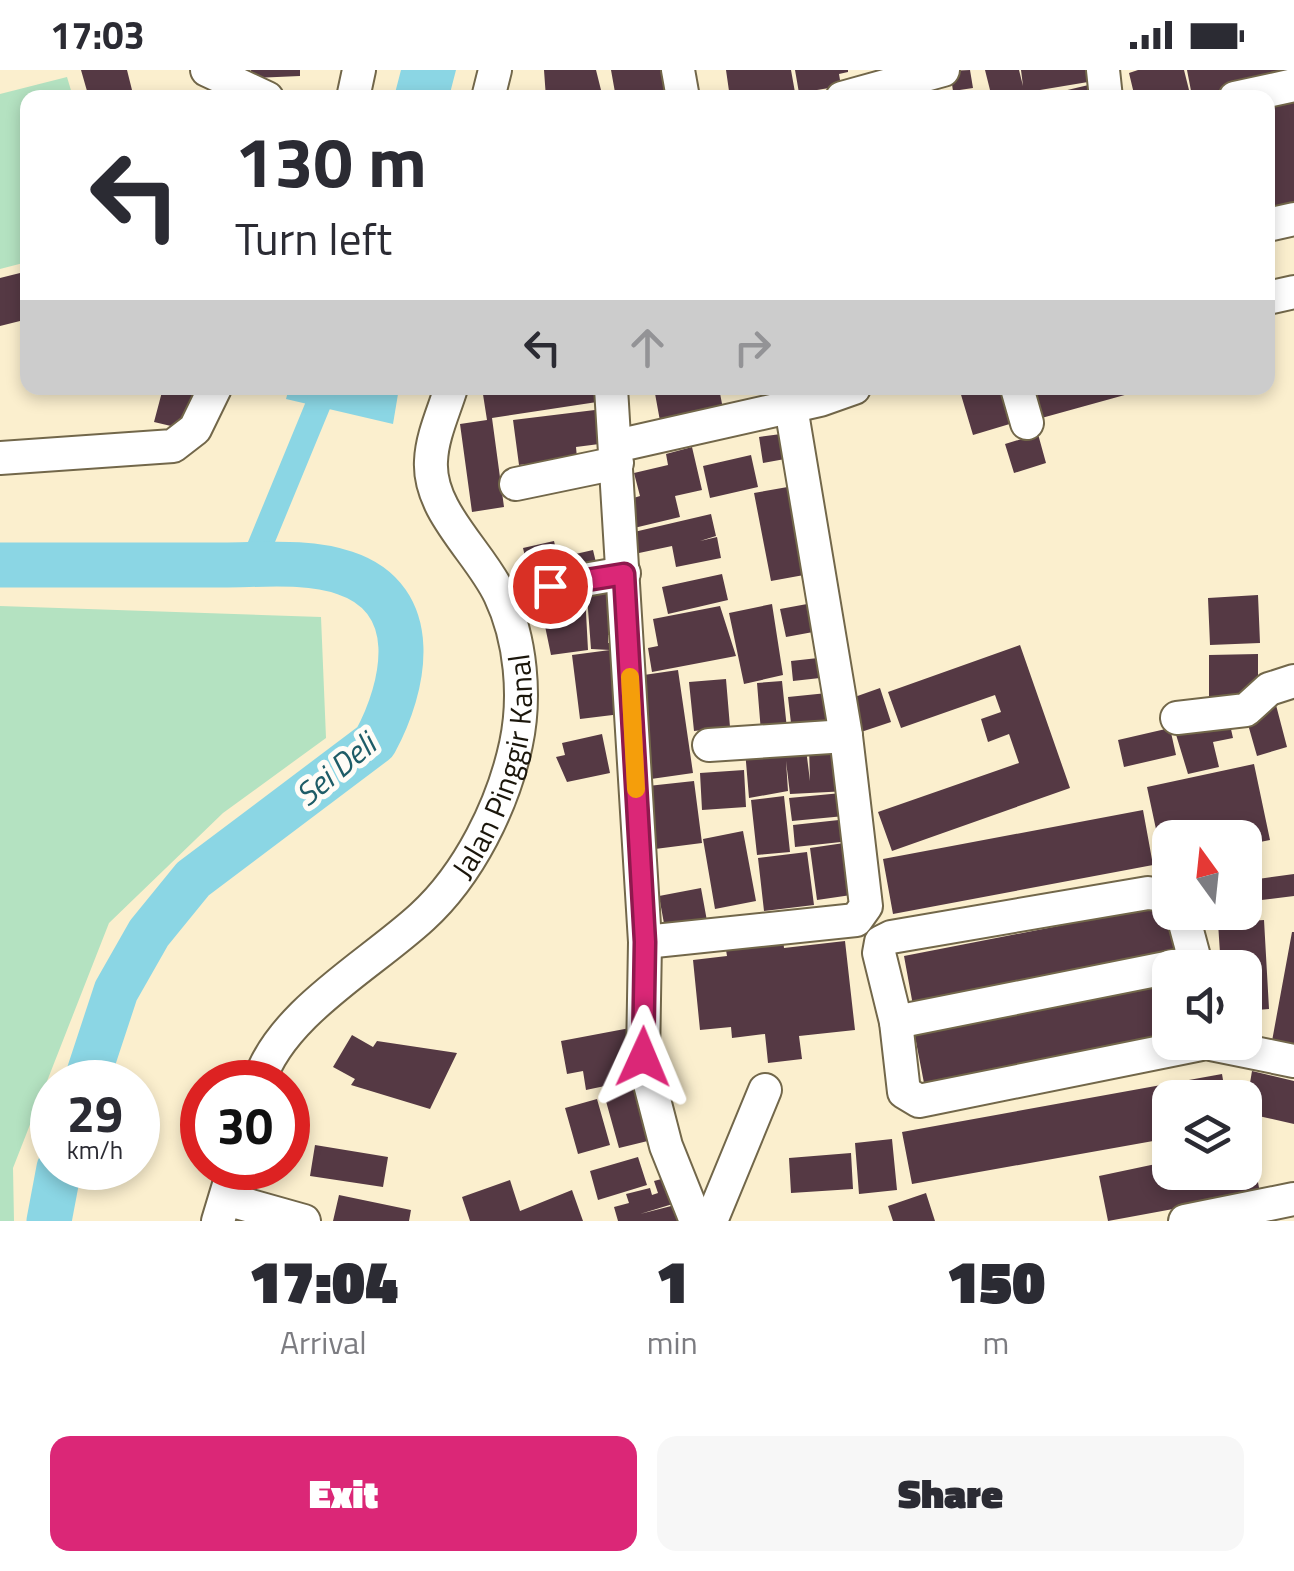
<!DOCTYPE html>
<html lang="en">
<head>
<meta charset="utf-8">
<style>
  :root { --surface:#fff; --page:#f7f7f7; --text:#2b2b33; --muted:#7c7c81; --accent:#db2777 }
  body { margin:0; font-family:"Titillium Web",sans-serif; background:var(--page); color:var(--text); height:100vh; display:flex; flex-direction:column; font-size:38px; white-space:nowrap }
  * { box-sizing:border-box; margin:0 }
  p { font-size:32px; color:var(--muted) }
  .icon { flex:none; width:55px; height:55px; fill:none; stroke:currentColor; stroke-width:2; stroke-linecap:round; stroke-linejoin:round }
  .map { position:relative; height:1151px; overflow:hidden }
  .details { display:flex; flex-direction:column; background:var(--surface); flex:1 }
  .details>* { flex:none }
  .guide { position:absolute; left:20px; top:20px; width:1255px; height:305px; border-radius:20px; box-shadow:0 5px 15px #0003; background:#fff; color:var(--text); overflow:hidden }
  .needle { width:65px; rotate:345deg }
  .controls { position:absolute; left:1152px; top:750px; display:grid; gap:20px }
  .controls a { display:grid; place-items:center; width:110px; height:110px; border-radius:20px; background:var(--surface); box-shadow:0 5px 15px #0003; font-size:50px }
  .speed { position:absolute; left:30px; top:990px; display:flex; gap:20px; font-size:50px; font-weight:700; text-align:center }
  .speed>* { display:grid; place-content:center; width:130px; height:130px; border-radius:50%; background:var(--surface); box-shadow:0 5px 15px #0003; line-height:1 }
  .speed small { font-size:25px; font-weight:400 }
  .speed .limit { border:15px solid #d22; background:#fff; color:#111 }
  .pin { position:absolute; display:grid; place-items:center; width:85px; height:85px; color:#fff; margin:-42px; border:5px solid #fff; border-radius:50%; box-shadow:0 2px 10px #0007 }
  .me { position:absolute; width:110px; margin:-55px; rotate:1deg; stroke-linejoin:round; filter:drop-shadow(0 0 8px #0008) }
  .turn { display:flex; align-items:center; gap:35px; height:210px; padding:0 50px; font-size:45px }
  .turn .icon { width:130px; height:130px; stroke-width:2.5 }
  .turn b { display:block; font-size:70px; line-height:85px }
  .lanes { display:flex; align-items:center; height:95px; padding:0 50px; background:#0003; justify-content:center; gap:50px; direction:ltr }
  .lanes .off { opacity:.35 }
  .eta { display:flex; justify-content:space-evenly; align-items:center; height:170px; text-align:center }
  .eta b { font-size:60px; font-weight:800; line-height:70px }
  .action { display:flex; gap:20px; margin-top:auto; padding:20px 50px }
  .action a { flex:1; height:115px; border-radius:20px; background:var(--accent); color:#fff; font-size:40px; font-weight:800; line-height:115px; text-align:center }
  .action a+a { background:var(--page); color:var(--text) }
  .status { display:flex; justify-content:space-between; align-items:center; height:70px; padding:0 50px; background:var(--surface); direction:ltr }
  .status svg { height:28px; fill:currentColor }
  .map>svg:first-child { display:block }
  .green { fill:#b4e2c1 }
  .water { fill:#8bd6e4 }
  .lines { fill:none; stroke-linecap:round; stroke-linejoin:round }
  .canal { stroke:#8bd6e4; stroke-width:25 }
  .river { stroke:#8bd6e4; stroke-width:45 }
  .building { fill:#553944 }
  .minor-casing { stroke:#72674a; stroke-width:36 }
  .minor { stroke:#fff; stroke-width:32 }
  .route-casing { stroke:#8e194d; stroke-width:25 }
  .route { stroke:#db2777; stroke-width:18 }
  .slow { stroke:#f59e0b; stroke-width:18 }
  .labels { text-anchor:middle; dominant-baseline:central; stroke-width:10; stroke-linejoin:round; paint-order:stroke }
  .street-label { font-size:30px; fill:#1b160b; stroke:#fffcf6 }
  .water-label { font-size:32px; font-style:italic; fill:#1e5c67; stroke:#fffcf6 }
</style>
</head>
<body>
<div class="status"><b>17:03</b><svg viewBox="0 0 49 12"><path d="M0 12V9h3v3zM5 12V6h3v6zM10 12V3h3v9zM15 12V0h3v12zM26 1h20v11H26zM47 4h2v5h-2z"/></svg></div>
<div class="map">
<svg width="1294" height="1151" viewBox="0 0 1294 1151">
  <rect width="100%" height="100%" fill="#fbefce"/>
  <path class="green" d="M67,7L73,27L28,28L27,192L0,199V24Z
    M0,536L321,547L326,668L223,743L109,853L13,1098L14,1151H0Z"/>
  <path class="water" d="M401,0H456L449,27H394Z
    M289,318H399L393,354L286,329Z"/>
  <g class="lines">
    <path class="canal" d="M252,495L325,318"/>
    <path class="river" d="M0,495C74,495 149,495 223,495C262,495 308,490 345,503C424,529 405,617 375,672L193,809L149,863L116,921L86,1012
      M49,1151L59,1098"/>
  </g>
  <path class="building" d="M81,0H127L134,28H89Z
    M251,0H300V6L252,8Z
    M544,0H596L603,28H546Z
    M611,0H672L677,28H616Z
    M726,0H791L796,28H730Z
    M795,0H848V2L839,4L841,16L799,23Z
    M970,0L973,18L953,21L950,1Z
    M985,0H1019L1023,16L1021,0H1098L1100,10L992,28Z
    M1138,0H1184L1189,20L1161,28H1135L1129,3Z
    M1187,0H1278L1280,9L1192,26Z
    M1097,13L1101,28H1042V26Z
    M1294,21V142L1268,147V27Z
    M28,201V249L0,256V208Z
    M163,318L197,325L188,360L154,352Z
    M482,318H595L597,332L492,348L504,437L472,442L460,354L487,350Z
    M654,318H719L723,339L660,351Z
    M959,318H1010L1020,351L973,365Z
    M1029,318H1150L1038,349Z
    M603,339L607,373L576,377L577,388L519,395L513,350Z
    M781,364L785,389L763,393L759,367Z
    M1038,364L1046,393L1014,403L1005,374Z
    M692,377L702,420L675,426L680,447L634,458L627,430L640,426L634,403L668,395L666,384Z
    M751,385L758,417L710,428L703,396Z
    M799,415L815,503L771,511L754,423Z
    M711,444L716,466L700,471L717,467L721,488L676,497L672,476L639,483L634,462Z
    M554,471L558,488L593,480L598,501L532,516L523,478Z
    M722,504L728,530L668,544L662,517Z
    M616,510L620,564L608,565V573L620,572L629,643L580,649L572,585L610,580L591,579L586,513Z
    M585,524L588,580L551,585L540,532Z
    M1258,525L1260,573L1210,575L1208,528Z
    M818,532L824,560L786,567L780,539Z
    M772,534L783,605L744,614L729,543Z
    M720,536L736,586L652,602L648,578L658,576L653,549Z
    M1020,575L1070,718L892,781L878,742L1019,693L1009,664L988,672L981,649L1001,642L995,625L901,658L888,622Z
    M1258,584V626L1209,627V585Z
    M818,588L820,608L793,611L791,591Z
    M678,600L693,703L651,709L637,606Z
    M726,609L730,657L694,661L689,612Z
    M782,611L787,659L761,662L757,613Z
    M880,618L891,652L861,662L849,629Z
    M837,622L841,656L792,662L788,627Z
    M1276,635L1287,677L1257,686L1245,644Z
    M1228,646L1233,668L1213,672L1219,697L1188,704L1174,658Z
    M1170,658L1176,685L1124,697L1118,670Z
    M602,664L610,703L567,712L556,687L565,685L562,673Z
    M846,676L848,721L790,724L786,691L788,721L749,728L745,680L806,679L810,711L809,677Z
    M1254,694L1270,770L1245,775V768H1170V791L1163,792L1147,717Z
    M744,700L746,737L702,740L700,703Z
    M694,711L702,773L655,779L648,716Z
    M852,722L855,745L792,751L789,728Z
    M784,726L790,782L757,785L751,730Z
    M1143,740L1153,795L893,844L883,789Z
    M848,749L850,771L795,777L793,755Z
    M743,761L756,831L715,839L703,769Z
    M851,772L858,824L817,830L810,778Z
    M807,782L814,835L764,841L758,788Z
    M1294,804V826L1253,831L1251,810Z
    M701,818L707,851L665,859L659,826Z
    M1166,835L1176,890L914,941L904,886Z
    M1264,850L1269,939L1245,941V898H1221L1218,853Z
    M782,859L784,878L845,871L855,960L799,966L802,989L768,993L765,964L732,968L731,957L700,960L693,890L727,886L725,874Z
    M1292,862H1294V986L1270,982Z
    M1170,899V964L924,1013L912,951Z
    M630,958L636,991L615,995L619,1013L586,1020L583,1001L567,1004L561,971Z
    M352,965L373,977L377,971L457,983L430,1039L351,1015L355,1009L333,997Z
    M1252,1001L1294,1011V1054L1245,1043Z
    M1222,1004L1226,1028H1170V1068L912,1114L902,1062Z
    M645,1013L660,1068L619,1078L604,1024Z
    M597,1029L610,1075L578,1084L565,1038Z
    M892,1069L897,1120L859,1124L855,1073Z
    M315,1075L388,1087L383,1117L310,1106Z
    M1251,1075L1260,1123L1108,1151L1099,1106L1170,1091V1102H1245V1076Z
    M851,1083L853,1119L791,1123L789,1088Z
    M638,1087L647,1115L598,1130L590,1101Z
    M669,1107L676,1133L640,1144L679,1134L683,1151H618L614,1137L629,1133L626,1124L650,1118L652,1125L658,1123L654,1111Z
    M510,1110L520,1141L572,1120L583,1151H470L462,1127Z
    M926,1123L935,1151H893L888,1136Z
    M339,1125L411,1140L409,1151H333Z"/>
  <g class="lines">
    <defs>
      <g id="minor">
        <path d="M207,0L267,28"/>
        <path d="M678,0L683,28"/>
        <path d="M1103,0L1106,28"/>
        <path d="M353,28L359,0"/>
        <path d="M488,28L495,0"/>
        <path d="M842,28L943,0"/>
        <path d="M1235,28L1294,15"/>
        <path d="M1268,155L1294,149"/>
        <path d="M1268,228L1294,222"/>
        <path d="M611,318L645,872L643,987L666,1076L696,1151"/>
        <path d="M1017,318L1027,353"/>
        <path d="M616,376L820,330L854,318"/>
        <path d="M0,388L173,376L195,359L215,318"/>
        <path d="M516,414L617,393"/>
        <path d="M550,516L624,503"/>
        <path d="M1177,648L1246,640L1269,619L1294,611"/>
        <path d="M709,675L846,666"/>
        <path d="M1170,826L1148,823L891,867L881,872L879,883L896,952L904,1022L919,1031L1206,973L1294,991"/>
        <path d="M1182,842L1197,898"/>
        <path d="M645,872L856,850L866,836L846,666L791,337"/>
        <path d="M896,952L1196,892"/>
        <path id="s1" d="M259,1012C280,944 370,895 422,847C469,804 503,735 516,674C526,627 521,569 500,525C480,482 428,441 431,391C432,366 444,341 451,318"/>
        <path d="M226,1129L304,1151"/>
        <path d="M218,1151L234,1098"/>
        <path d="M711,1151L765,1020"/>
        <path d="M1185,1151L1294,1129"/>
      </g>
    </defs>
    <use href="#minor" class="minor-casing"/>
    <use href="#minor" class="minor"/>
  </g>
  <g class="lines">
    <defs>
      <path id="route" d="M550,516L624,504L645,872L643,987"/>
    </defs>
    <use href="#route" class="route-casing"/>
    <use href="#route" class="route"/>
    <path class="slow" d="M630,607L636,719"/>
  </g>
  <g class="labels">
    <g class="street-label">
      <text stroke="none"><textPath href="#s1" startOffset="408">Jalan Pinggir Kanal</textPath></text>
    </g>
    <g class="water-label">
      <text transform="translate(335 699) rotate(-40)">Sei Deli</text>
    </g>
  </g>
</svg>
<div class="controls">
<a><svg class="needle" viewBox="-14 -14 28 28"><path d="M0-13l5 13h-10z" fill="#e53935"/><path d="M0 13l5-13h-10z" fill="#7c7c81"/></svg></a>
<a><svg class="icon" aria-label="sound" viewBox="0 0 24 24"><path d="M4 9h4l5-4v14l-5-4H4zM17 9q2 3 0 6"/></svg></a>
<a><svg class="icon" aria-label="layers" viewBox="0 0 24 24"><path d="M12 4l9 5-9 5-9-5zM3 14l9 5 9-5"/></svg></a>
</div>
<div class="speed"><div>29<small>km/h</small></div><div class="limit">30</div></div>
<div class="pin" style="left:550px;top:516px;background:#d93025"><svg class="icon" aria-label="arrive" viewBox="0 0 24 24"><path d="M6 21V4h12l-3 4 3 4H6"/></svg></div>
<svg class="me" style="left:643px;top:987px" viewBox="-20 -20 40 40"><path d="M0-17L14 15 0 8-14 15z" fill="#db2777" stroke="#fff" stroke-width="4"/></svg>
<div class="guide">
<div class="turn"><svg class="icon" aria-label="left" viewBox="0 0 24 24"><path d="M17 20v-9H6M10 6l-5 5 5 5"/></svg><div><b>130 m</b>Turn left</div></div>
<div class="lanes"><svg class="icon" aria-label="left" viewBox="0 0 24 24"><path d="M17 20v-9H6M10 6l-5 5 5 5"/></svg><svg class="icon off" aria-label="ahead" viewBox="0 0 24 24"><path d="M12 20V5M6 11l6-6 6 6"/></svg><svg class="icon off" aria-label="right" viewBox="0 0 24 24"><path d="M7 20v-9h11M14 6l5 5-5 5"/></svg></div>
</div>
</div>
<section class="details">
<div class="eta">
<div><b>17:04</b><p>Arrival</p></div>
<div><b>1</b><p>min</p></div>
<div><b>150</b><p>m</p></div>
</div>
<div class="action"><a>Exit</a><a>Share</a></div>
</section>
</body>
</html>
